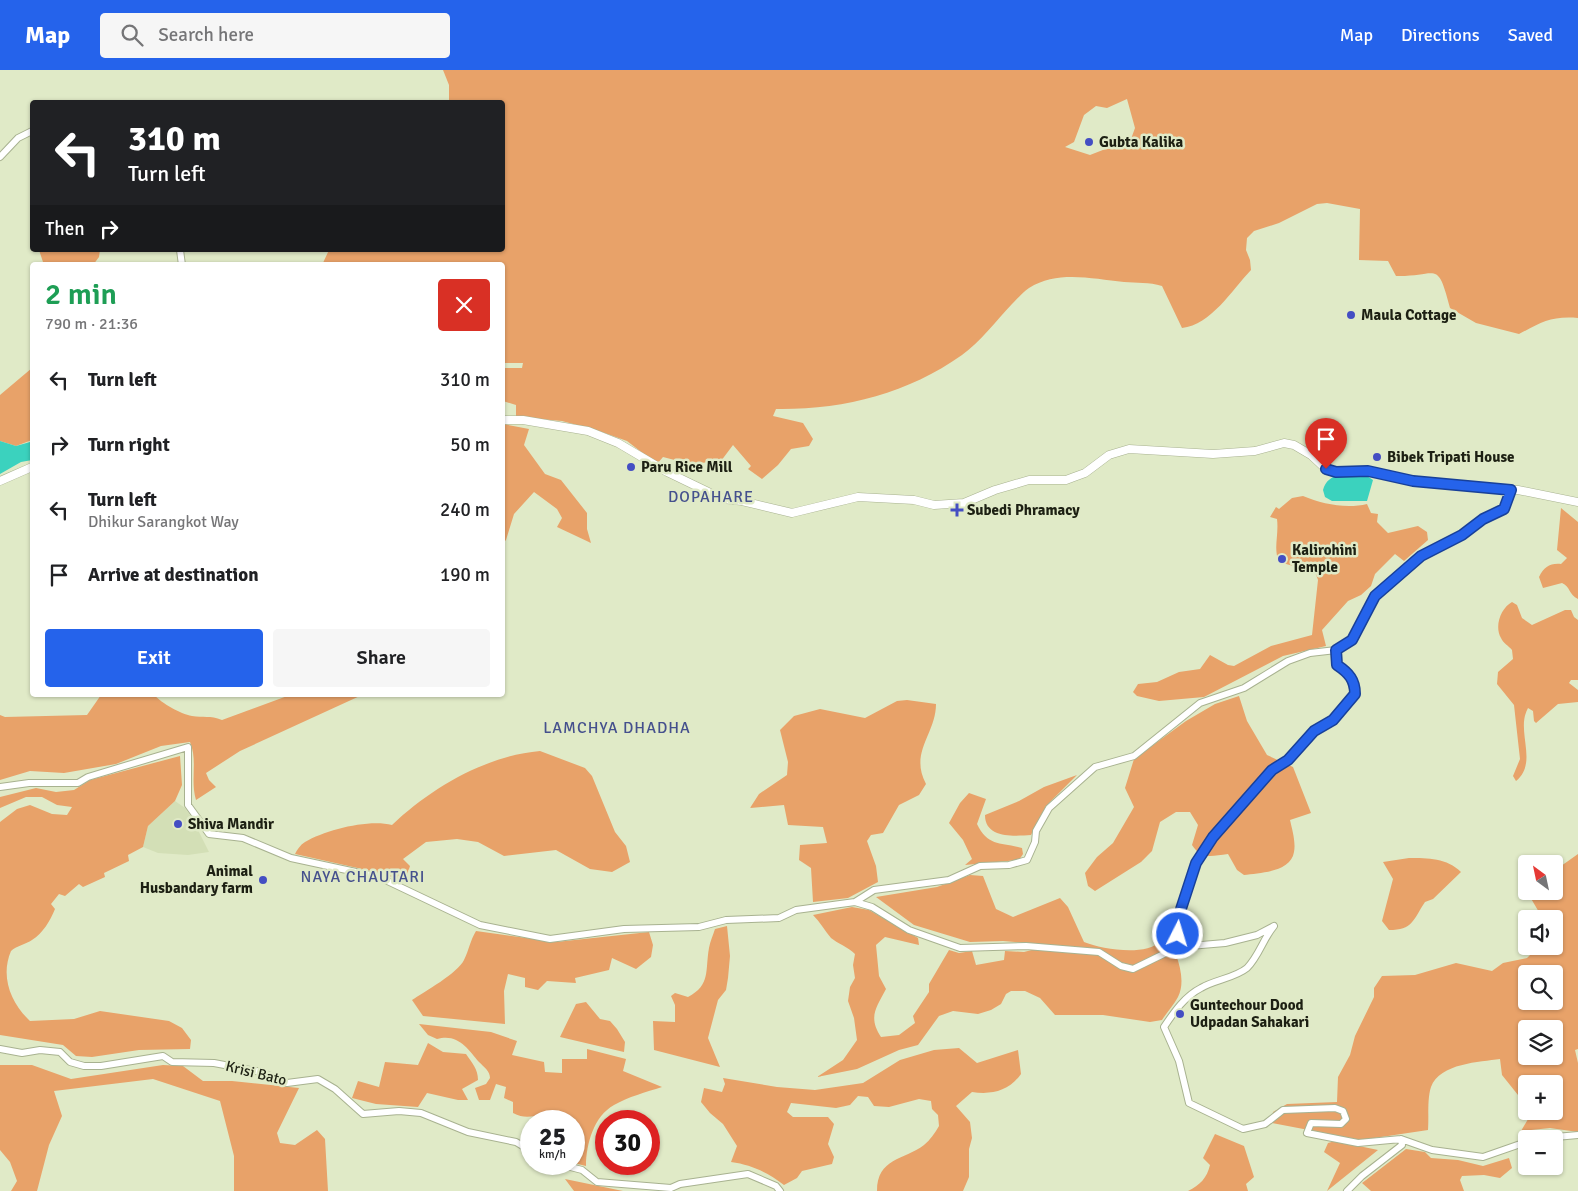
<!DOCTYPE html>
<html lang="en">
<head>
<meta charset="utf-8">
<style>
  :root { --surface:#fff; --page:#f6f6f6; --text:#202124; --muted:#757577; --accent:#2563eb }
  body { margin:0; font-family:Signika,sans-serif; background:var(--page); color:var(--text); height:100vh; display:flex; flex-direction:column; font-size:19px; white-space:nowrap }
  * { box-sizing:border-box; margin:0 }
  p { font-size:16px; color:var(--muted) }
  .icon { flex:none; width:28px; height:28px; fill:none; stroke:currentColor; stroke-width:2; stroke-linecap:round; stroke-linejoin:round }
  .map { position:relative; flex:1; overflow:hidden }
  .panel { position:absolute; left:30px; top:192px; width:475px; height:435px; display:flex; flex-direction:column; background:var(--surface); border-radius:5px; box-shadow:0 1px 4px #0004 }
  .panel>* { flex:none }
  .banner { position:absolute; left:30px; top:30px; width:475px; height:152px; border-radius:5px; box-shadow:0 1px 4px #0004; background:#202124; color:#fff; overflow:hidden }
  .needle { width:32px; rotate:327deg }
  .buttons { position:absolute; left:1518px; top:785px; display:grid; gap:10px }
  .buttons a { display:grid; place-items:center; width:45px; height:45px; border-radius:5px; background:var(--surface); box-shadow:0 1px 4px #0004; font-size:25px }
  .speed { position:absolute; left:520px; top:1040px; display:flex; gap:10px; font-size:25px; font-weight:700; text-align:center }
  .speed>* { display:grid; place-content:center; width:65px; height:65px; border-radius:50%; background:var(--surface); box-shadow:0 1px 4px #0004; line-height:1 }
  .speed small { font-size:12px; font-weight:400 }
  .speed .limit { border:8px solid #d22; background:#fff; color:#111 }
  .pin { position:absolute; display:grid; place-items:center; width:42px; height:42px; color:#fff; margin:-51px -21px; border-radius:50% 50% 50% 0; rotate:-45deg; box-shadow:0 0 5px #0007 }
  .pin .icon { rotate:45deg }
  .me { position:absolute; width:55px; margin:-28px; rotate:5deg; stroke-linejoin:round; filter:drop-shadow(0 0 4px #0008) }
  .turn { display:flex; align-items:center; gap:18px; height:105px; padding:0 15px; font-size:22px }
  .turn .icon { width:65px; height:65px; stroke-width:2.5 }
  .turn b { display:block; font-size:35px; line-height:42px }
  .then { display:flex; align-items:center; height:48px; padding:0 15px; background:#0003; gap:10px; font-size:19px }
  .round { display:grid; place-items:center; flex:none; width:52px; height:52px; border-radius:5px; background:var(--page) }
  .summary { display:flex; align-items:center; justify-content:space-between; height:85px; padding:0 15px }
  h1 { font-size:30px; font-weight:600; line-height:38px; color:#1e9e55 }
  .primary-button { display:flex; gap:10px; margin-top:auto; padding:10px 15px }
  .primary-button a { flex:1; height:58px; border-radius:5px; background:var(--accent); color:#fff; font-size:20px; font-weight:600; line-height:58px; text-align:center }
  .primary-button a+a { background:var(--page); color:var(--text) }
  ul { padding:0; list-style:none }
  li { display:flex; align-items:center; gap:15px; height:65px; padding:0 15px }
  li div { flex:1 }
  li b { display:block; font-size:19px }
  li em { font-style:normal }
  header { display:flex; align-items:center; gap:30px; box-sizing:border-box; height:70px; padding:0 25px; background:var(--accent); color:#fff }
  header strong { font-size:24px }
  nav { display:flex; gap:28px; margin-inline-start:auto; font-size:18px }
  .search { width:350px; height:45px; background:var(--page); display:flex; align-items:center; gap:12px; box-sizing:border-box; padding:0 18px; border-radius:5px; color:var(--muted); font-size:19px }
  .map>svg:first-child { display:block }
  .built { fill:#d3dfb6 }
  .green { fill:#e8a269; fill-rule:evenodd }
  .water { fill:#3bd2be }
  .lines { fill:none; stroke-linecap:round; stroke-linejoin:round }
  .minor-casing { stroke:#a8b290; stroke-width:8 }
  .tertiary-casing { stroke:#a8b290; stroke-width:9 }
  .minor { stroke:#fff; stroke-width:6 }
  .tertiary { stroke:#fff; stroke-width:8 }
  .route-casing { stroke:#184099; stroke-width:12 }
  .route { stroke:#2563eb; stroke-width:9 }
  .poi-dot { fill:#444ec3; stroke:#e0eac7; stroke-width:2 }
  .labels { text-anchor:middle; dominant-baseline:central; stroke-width:5; stroke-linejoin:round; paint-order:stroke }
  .poi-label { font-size:15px; font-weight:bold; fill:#1d2013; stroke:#e0eac7; text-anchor:start }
  .street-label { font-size:15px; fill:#1d2013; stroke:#e0eac7 }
  .neighbourhood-label { font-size:16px; letter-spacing:1px; fill:#45508d; stroke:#e0eac7 }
</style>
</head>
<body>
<header>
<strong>Map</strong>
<div class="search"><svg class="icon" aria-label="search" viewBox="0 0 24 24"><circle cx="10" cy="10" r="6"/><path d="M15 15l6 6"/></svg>Search here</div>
<nav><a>Map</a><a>Directions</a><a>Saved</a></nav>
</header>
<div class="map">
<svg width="1578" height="1121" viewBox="0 0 1578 1121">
  <rect width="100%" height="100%" fill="#e0eac7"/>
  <path class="built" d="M175,731L185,738L192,748L209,782L188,785L158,783L143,777L148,756Z"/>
  <path class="green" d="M443,0H1578V248C1551,246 1542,252 1519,264L1476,253L1450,238C1437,188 1438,207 1396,206L1388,191L1359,190L1360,139L1327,133L1317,134L1279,153L1254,161L1247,168L1246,180L1250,190L1251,200C1232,220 1211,255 1182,258L1162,216C1149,212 1137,213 1124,212C1092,209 1058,200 1029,218C1023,222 1017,229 1012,234C996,251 980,272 962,285C907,324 842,340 776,339L773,346L803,353L813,369L809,376L791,379L778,395L762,409L748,399L751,396L733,375L721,391L690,394L663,387L657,394L627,371L599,361L562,351L516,347V335L503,331V298H522L523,293H503L502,195H322L329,180H502V32H449V15ZM1127,29L1135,58L1131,69L1090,85L1065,77L1074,72L1084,45L1096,36L1107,38Z
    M39,180H100L99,187L93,195H44Z
    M32,298V370L16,376L0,371V325Z
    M503,354L529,359L524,375L545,404L561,410L587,443V459L591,473L557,457L562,448L557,439L534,422L514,444L506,470L503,473Z
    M1303,426C1322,434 1346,439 1367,434L1371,443L1378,444L1377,452L1388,463L1418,456L1427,462L1428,470L1404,491L1395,484L1375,504L1371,516L1361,525L1348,531L1322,560L1326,576L1283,586L1204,627L1159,631L1137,626L1133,622L1138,614L1157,612L1179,602L1200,599L1210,585L1228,595L1234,596L1271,576L1312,565L1318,510L1315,502L1279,492C1273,478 1279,466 1277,449L1270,447L1276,437L1279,439L1292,428Z
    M1561,438L1578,452V529C1569,525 1570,516 1562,513L1543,518L1539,507C1544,497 1550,493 1561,494L1567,488L1557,480Z
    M1512,532L1517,535L1522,548L1532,555L1565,540H1571L1574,547L1578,550V610H1571L1569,613L1578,620V632L1558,634L1536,653L1534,651L1533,641L1528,638C1515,661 1539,692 1516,711L1513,706L1520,689L1514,635L1497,614L1498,602L1513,589L1512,580C1509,576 1503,573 1501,568C1494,556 1501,538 1512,532Z
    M101,625H154C162,633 180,644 192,646C203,648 210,645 222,650L290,625H362L240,681L206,703L209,710L216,717L196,730C190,710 198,691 190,672L161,676L116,694L64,703L30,701L0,710V645L5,647L87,645Z
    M1239,626L1247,651L1267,685L1293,697L1311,743L1290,750C1292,759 1296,772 1294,782C1291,802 1260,803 1244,805L1237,800L1228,784C1211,786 1202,790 1192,775L1198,755L1190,742H1176L1160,752L1152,781L1141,792L1095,821L1088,816L1085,803L1097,787L1113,773L1134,737L1125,718L1134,689L1186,651L1215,634Z
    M907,630L936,634C936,664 909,682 926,714L919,725L899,735L883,763L871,765L867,771L876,796L878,812L848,828L813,832L811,798L799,790L800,775L827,773L823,757L788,755L784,735L750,738L759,724L787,705L788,692L780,660L794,646L820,639L865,648L897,631Z
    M540,681L585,698L592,706L615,762L626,776L630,792L612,802L590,799L556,780L504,786L478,772L457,769L426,772L403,789L410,796L405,812L380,803L295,784C297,780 300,775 305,772C326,760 368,749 392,755C431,718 485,686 540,681Z
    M180,686L182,715L175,731L148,756L143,777L128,785L129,791L104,803L105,807L83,817L79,814L65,826L59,824L51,834L55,839C50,851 43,863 32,870C26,874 16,876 11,881C0,907 11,933 30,951L74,949L100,941L169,951L182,958L191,970L190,979L139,980L92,987L76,986L63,975L0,965V752L17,739L30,735L52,744L67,745L72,737L57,735L42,727H26L0,738V727L36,718L56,722L74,720L90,710Z
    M1077,705L1046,736L1031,765C1015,766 985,769 985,745L1019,731L1044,717Z
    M969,723L986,729L977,754C988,777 1001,772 1022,778L1023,784L1019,790L965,795L972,789L963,770L949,753L960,733Z
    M1578,784V979L1575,980L1578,993V1062L1550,1058L1521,1061L1531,1044L1530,1041H1554V1014H1526V1035L1502,1005L1500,989C1480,992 1440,993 1431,1017C1427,1029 1429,1047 1428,1060L1361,1070L1272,1053L1273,1042L1287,1034L1337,1032L1338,1007L1350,985L1355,966L1374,927V918L1382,906L1415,905L1456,893L1492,901L1503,893L1527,888L1539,876H1554V849H1543L1526,820L1554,821V801ZM1526,904H1554V931H1526ZM1526,959H1554V986H1526Z
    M1409,788C1428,788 1447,788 1461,802L1433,829L1425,832C1413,850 1413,860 1389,860L1382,851L1393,809L1383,792Z
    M970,805L983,806L996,839L1013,847L1060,828L1068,837L1084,872C1102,879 1145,887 1161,871C1163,869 1165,864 1167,861C1174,880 1188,907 1178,927C1174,935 1167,942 1162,950L1150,952L1103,945H1055L1040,928L1025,921H1011L1006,924L1001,934L991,940L978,944L953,941L939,946L918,975L899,980L857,999L817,1007L843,990L857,970L854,948L848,931L850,917L855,908L853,895L855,884C848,877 837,873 831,868C825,861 820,852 813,845L852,837L869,840L918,868L919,875L885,867L876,875L879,906L886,919C876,938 868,947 881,967L899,965L915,953L913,946L929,922V914L949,880L959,883L972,881L976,895L1004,890L1005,881L1024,882L1051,875L1003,871L970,872L914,855L876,827L937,817Z
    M727,856L730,886L728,908L726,920L718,930L708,968L720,997L654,980L653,951L675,952V935L671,926L675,923L688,927C711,915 705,900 709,878C710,872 713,865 715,859Z
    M476,861L556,872L649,862L653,875L651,887L636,899L612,888L609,900L575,908L576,913L547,911L538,920L525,917V908L508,904L504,921L505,954L423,946L412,930C424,922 458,903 464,890C469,880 470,871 476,861Z
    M586,932L600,949L610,951L617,959L625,972L624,982L560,967L576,934Z
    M419,954L491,962L517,971L512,985L544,992L545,1002L562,1003V989H587V979L626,989L623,1001L662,1017C646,1022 628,1027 614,1035C594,1046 586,1074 586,1096L574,1093V1051C563,1051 559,1048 550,1046C536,1043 528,1051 513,1043V1032L504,1028L506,1017L496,1014L490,1030H479L475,1018L486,1014L490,1008C490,1001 484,997 479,992C468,979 458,963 437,969L428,965Z
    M428,973L443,982L466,984C472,993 478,999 478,1010L462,1019L468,1030H458L427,1023L418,1037L376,1034L352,1028L358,1011L379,1017L385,992L418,995Z
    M959,978L977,993L1018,980L1021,1004C1009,1021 992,1025 972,1022L956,1036L970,1052L972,1068L969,1079V1107L963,1121H877C877,1088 904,1090 924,1075C930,1070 935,1063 939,1056L938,1045L932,1039L931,1031L919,1029L889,1037L874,1036L868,1027L858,1026L850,1035L836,1038L791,1033L787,1042L793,1047H828L834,1054L828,1074L834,1087L832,1094L802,1101L797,1108L784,1115C767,1102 752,1095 731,1092L737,1076L723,1054L710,1043L701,1032L704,1018L722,1022L725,1014L723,1008L777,1017L815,1020L863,1013L900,990L934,980Z
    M0,995H32L71,1009L163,995L183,996L203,1011H232L299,1018L277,1063L280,1073L295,1075L317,1060L325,1069L328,1121H234V1086L220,1031L153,1009L54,1021L62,1046L49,1075L37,1121H11L17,1111L10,1092L0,1080Z
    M1215,1064L1244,1076L1254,1107L1246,1114L1248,1121H1188C1200,1115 1207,1108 1210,1095L1203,1088Z
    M1335,1071L1378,1080L1327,1121L1340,1093L1324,1082L1328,1073Z
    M1406,1079L1425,1082L1431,1088L1458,1090L1483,1096L1509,1088L1512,1098L1500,1108L1484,1105L1462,1106L1460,1110L1464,1121H1371L1362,1113L1366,1110Z
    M565,1109L618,1120L623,1121H574Z"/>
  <path class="water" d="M0,371L16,376L30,372L32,390L21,392L0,404Z
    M1364,404L1373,410L1367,431H1332L1325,427L1323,420C1328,401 1348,405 1364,404Z"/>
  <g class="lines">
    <defs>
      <path id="minor" d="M0,87L18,68L32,61
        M180,180L182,195
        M0,717L29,713H78L88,707L188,677V735L209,764L243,768L291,788L379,807L480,855L550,869L624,859L699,857L726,850L779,848L796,840L855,832L872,837L909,860L960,878L1026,876L1099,882L1121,896L1133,899L1178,877L1225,873L1257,865L1274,856C1263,869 1259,886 1247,898C1235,908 1214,910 1201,918C1185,926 1174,942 1164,957L1179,991L1189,1033L1243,1059L1265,1054L1283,1040L1335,1038L1343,1041L1346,1049L1341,1054L1311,1053L1307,1063L1358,1073L1401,1069L1432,1080L1483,1087L1526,1072
        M855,832L874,820L949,810L980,796L1009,795L1027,790L1035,772L1036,761L1049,738L1095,697L1134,686L1200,633L1244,618L1288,591L1310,583L1336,580L1342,577L1352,570L1375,526L1421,487L1462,465L1483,449L1504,439L1511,420
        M1178,877L1180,842L1189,815L1196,793L1213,767L1272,700L1288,690L1314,661L1333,650L1355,624C1355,610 1349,603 1337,595L1336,580
        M0,979L22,983L40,980L60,982L70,992L84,996H101L163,986L172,992L214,993L261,1002L287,1013L318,1009L335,1019L363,1044L399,1041L421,1043L468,1062L516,1072L531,1081
        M1534,1069L1578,1065
        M559,1094L582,1100L597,1112L671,1118L680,1114L748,1104L776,1116L780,1121
        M1347,1121L1362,1106L1402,1075L1401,1069"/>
      <path id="tertiary" d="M502,350H523L588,361L618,373L667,402L723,429L742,431L792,443L858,427L914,430L934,435L964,433L995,420L1029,410H1066L1074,407L1085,403L1109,385L1129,379L1213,384L1255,381L1284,373L1294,375L1311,385L1326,399L1336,402L1368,401L1413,411L1518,420L1578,432
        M0,411L32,397"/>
    </defs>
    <use href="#minor" class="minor-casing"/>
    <use href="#tertiary" class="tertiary-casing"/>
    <use href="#minor" class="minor"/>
    <use href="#tertiary" class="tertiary"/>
  </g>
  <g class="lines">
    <defs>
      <path id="route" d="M1178,864L1180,842L1196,793L1213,767L1272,700L1288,690L1314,661L1333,650L1355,624C1355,610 1349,603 1337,595L1336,580L1352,570L1375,526L1421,486L1462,465L1483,449L1504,439L1511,420L1413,411L1368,401L1336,402L1326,399"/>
    </defs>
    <use href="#route" class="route-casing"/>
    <use href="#route" class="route"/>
  </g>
  <g class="poi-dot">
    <circle cx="1089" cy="72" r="5"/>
    <circle cx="1351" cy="245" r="5"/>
    <circle cx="1377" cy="387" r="5"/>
    <circle cx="631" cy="397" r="5"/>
    <path d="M954.5 432.5h5v5h5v5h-5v5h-5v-5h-5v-5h5z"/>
    <circle cx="1282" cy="489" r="5"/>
    <circle cx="178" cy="754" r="5"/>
    <circle cx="263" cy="810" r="5"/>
    <circle cx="1180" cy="944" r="5"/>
  </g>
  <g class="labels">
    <g class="poi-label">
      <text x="1099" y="72">Gubta Kalika</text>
      <text x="1361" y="245">Maula Cottage</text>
      <text x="1387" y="387">Bibek Tripati House</text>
      <text x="641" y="397">Paru Rice Mill</text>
      <text x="967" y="440">Subedi Phramacy</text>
      <text x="1292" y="480">Kalirohini<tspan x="1292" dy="17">Temple</tspan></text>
      <text x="188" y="754">Shiva Mandir</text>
      <text x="253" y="801" text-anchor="end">Animal<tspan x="253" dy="17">Husbandary farm</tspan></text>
      <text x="1190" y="935">Guntechour Dood<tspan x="1190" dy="17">Udpadan Sahakari</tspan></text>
    </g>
    <g class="street-label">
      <text transform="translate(256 1003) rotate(14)">Krisi Bato</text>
    </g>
    <g class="neighbourhood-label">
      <text x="711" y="427">DOPAHARE</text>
      <text x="617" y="658">LAMCHYA DHADHA</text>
      <text x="363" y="807">NAYA CHAUTARI</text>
    </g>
  </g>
</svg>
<div class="buttons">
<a><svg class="needle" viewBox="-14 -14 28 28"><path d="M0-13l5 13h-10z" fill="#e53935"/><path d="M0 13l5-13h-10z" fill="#757577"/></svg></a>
<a><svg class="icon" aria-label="sound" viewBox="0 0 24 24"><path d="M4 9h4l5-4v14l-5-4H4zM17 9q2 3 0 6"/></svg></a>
<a><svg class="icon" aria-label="search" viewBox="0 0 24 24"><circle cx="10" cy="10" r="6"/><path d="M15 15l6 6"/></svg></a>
<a><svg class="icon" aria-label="layers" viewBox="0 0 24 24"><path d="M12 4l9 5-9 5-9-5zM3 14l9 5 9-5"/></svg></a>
<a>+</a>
<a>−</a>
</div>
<div class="speed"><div>25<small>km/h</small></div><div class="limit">30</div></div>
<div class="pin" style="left:1326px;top:399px;background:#d93025"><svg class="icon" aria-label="arrive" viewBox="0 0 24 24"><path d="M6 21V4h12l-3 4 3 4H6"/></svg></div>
<svg class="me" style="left:1178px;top:864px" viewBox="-20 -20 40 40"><circle r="17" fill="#2563eb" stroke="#fff" stroke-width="3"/><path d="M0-11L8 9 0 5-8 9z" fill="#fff"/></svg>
<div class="banner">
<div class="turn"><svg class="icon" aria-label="left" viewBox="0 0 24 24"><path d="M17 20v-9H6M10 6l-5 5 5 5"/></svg><div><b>310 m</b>Turn left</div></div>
<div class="then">Then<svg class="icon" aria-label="right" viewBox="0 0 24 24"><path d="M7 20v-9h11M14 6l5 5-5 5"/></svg></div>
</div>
<section class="panel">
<div class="summary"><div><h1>2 min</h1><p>790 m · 21:36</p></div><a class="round" style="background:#d93025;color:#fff"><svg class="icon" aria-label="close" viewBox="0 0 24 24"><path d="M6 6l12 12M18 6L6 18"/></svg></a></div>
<ul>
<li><svg class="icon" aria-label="left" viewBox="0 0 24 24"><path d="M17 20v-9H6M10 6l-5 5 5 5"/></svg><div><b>Turn left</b></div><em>310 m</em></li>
<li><svg class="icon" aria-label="right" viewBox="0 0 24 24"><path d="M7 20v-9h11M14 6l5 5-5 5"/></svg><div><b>Turn right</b></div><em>50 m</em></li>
<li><svg class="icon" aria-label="left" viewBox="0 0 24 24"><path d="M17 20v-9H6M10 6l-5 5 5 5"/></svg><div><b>Turn left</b><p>Dhikur Sarangkot Way</p></div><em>240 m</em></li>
<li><svg class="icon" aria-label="arrive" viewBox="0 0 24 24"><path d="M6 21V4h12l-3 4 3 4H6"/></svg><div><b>Arrive at destination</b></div><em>190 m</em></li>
</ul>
<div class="primary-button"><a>Exit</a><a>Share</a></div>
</section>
</div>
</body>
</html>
